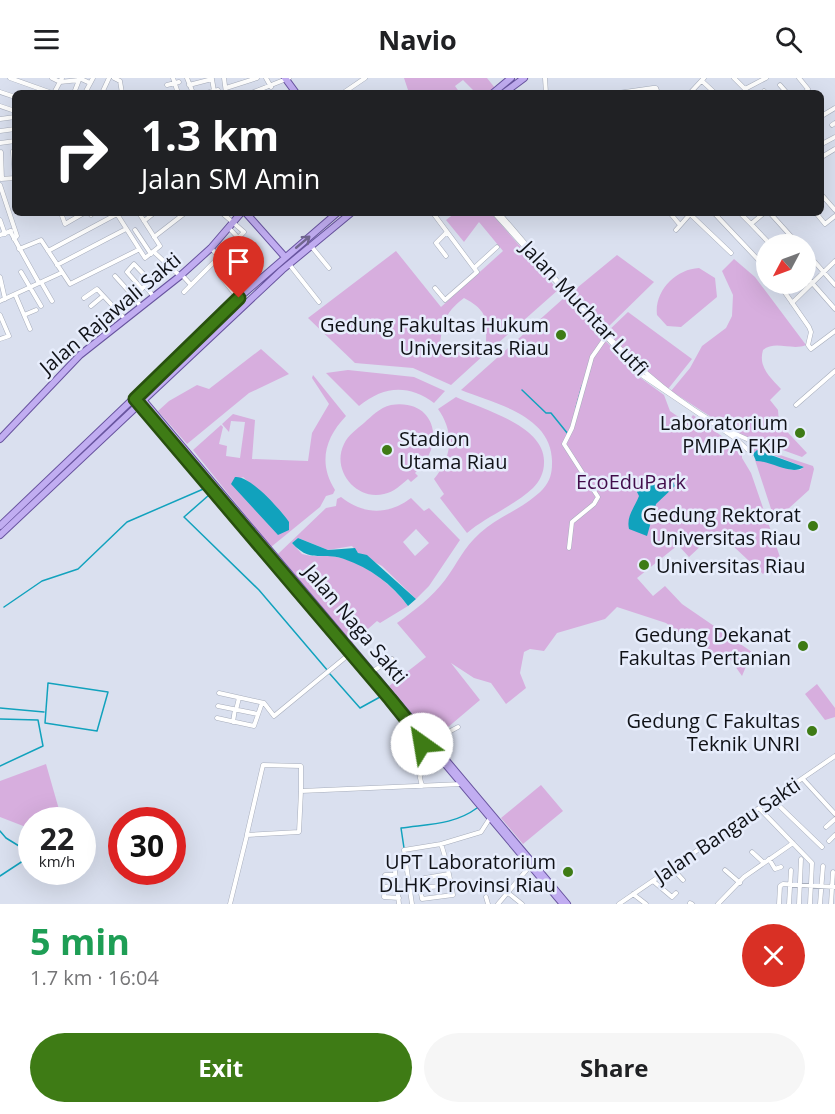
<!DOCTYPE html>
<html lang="en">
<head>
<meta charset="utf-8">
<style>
  :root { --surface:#fff; --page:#f6f6f6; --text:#202124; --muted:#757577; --accent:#3e7b15 }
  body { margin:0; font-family:"Open Sans",sans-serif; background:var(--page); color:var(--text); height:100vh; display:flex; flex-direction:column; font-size:22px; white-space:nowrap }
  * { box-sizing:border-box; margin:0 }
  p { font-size:20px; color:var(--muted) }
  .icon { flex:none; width:33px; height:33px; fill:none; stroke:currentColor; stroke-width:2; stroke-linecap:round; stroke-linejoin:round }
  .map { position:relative; height:826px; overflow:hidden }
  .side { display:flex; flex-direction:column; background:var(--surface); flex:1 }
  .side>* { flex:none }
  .guide { position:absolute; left:12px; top:12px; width:812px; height:126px; border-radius:9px; box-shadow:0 6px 24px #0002; background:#202124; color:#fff; overflow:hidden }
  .needle { width:39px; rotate:229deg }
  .tools { position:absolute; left:756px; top:156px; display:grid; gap:12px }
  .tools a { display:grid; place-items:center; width:60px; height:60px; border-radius:50%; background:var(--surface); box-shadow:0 6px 24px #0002; font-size:30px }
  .speed { position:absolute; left:18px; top:729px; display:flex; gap:12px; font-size:30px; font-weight:700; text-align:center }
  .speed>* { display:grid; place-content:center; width:78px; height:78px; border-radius:50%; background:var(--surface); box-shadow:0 6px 24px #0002; line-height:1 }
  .speed small { font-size:15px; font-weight:400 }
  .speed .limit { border:9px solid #d22; background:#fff; color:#111 }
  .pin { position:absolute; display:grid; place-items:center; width:51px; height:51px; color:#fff; margin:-62px -26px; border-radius:50% 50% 50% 0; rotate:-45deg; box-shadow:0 0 6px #0007 }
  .pin .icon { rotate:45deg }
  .me { position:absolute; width:66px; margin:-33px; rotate:328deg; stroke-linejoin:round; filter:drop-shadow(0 0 4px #0008) }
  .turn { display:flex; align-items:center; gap:21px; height:126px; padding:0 30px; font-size:27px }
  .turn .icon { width:78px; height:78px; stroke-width:2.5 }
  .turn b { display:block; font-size:42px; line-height:51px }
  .round { display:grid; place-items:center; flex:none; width:63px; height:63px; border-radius:32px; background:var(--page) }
  .summary { display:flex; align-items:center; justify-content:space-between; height:102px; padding:0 30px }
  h1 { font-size:36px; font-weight:700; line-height:45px; color:#1e9e55 }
  .primary-button { display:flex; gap:12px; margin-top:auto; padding:12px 30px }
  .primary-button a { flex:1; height:69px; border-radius:36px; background:var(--accent); color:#fff; font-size:24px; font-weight:700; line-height:69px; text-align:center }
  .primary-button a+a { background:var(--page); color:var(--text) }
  header { display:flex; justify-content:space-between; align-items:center; height:78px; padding:0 30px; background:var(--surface); font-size:27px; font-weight:700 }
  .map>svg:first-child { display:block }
  .green { fill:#d7aede; fill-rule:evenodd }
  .water { fill:#11a2bd }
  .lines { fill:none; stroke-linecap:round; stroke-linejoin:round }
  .stream { stroke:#11a2bd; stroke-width:1.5 }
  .minor-casing { stroke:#a7adbb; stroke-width:5 }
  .major-casing { stroke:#68549f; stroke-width:8 }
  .minor { stroke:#fff; stroke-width:4 }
  .major { stroke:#c1adf1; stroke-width:6 }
  .oneway { stroke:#71678f }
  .route-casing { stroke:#28500e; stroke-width:15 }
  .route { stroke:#3e7b15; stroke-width:10 }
  .poi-dot { fill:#3e7b15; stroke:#e7edfc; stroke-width:2 }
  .labels { text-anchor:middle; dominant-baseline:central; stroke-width:5; stroke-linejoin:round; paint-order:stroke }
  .street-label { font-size:20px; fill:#101217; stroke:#e7edfc }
  .poi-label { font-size:20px; fill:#101217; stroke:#e7edfc; text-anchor:end }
  .park-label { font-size:20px; fill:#420d4b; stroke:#e7edfc }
</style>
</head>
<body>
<header><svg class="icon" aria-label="menu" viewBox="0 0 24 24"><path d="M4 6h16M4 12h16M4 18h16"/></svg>Navio<svg class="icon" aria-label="search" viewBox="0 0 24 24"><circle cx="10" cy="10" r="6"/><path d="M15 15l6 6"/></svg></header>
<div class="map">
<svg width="835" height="826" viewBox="0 0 835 826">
  <rect width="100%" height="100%" fill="#dae0ef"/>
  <path class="green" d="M404,0H487L495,10L489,15H476L463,2L455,8L460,15H409Z
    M455,135H491L558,212L489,273L486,269C486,242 490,234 464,220C442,236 442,250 439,276L483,272L485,276L451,307L413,290L355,285L308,240L396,173L441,229L503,173L479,144L464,164L446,142Z
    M617,177L654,204L606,251L572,214Z
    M734,181L755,199L806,267C792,273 775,262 763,272C758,289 770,299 781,311L770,322L778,332L779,345L807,375L802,379L736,355L671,313L690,290L702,268L726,250L732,238L733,217L722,193Z
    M699,190L715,200L717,219L681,249L667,248L657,237C654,213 676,191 699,190Z
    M565,219L638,298L664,317L670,333L687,345L693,337L742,373V380L751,395L780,479L763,496L717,453L689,479L678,467L637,500L653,518L665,508L682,526L752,574L742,598L728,578L714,580L666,545L617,529L605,541L557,555L544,573L530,571L524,574L520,595L526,610L506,626L491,605L474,600L451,585L480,622L434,661L389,608L426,579L397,545C414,533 432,519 445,502C457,486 464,469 480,455C499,438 525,430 543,411C550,403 552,395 552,386C554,338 496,326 461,312Z
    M628,234L692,281L668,311L648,296L607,254Z
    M261,271L289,296L249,315L187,366L158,333L169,323L197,307L209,311Z
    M348,292L414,299L445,313L434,325C408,306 384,308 359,328L326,295Z
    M313,297L346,338C325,360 318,385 335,412L333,416L326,418L320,429L271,469L193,372L221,347L223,349L219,366L227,368L226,378L240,380L245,344L231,343L229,354L222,346L233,336L255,342L252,381L308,383L312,355L329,326L312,300ZM243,399L283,436L253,427L232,406Z
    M456,319C484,332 546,348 544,385C544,394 540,403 533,410C514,428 487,438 467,455L440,420L444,416L434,401C452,379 455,355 438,331Z
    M391,327C436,320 447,367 415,395L418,398L411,404L408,401C401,407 394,414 384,416C356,423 331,392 344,366C348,357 357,351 364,345C372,338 379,330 391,327Z
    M756,369L813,388L814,391L809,412L777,441L774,440L755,382L770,383L791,392H800L804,389L768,375L753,376V379L750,372Z
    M341,419C363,437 389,437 411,420L424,433L429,430L460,462L429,508L416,521L382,488L358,475L352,468L328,472L298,460L292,465L302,476C312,479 320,478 330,478C360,481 391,505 408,528L380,545L377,543L352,565L278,476L326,430L336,428L337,421ZM416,451L429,465L415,478L403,464Z
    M817,606L835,630V639L825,642L805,616Z
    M46,686L62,742H32L31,751L0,739V703Z
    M541,707L563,733L523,766L501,740Z"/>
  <path class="water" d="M757,372L804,389C791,398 772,383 756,383L753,376Z
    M235,399C250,397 280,431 289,444V452L278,457L231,406Z
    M647,399L650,403L672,401L675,408L656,426L647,458L629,451C626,438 635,429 639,418L637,414L642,402Z
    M298,460L328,472L355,470L358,475L367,477L416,521L408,528C392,506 370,490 344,481C321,473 311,486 292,465Z"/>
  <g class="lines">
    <path class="stream" d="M522,312L546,335H551L568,356
      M576,330L582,308
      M209,417L184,439L259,512L328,593
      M4,529L42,503L78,491L127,444L208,409
      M330,596L360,630L380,619
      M48,605L108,614L97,653L45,645Z
      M0,630L44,634
      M0,641L38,642L43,668L0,688
      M0,753L6,760L32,776
      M404,770L401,750C428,746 454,747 477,730
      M0,798L32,777"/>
    <defs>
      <path id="minor" d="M10,0L52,15
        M52,0L60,4L79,2
        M79,0L90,5
        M114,0L120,3L122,15
        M173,0L178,15
        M187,0L193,15
        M224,0L226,15
        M266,0L271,9
        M545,0L546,15
        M734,0L745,11L766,0
        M799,0L808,11L805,15
        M212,1L214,13
        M702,3L715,15
        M167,7L179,4
        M189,7L212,1
        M780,7L787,15
        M226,10L257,0
        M764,13L766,15
        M0,14L15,19
        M54,15L62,0
        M74,15L79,2
        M85,15L93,0
        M102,15L109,0
        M206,15L218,12
        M251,15L289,0
        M343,15L365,0
        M618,15L653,10H656L658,15
        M690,15L704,0
        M0,28L15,33
        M820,39L835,30
        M0,41L15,39
        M832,47L835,45
        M0,53L15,51
        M0,65L15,63
        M820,67L835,59
        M13,73L15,100
        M1,74L2,101
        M820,80L835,71
        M1,101L15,100
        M0,107L17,158L14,161
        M820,115L835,132
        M61,135L65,146L84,135
        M91,135V137
        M433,135L477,194L445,222L435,210
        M494,135L640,296L735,360L748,372L753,366L771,371
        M499,135C573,220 649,322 756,365
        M670,135L680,147
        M714,135L766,190
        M740,135L751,146L764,135
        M770,135L798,166
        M816,135L825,146L835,138
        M690,136L731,175
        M0,142L5,156
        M144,143L154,135
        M751,146L770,166
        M229,150L244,166
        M135,152L151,176
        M676,152L691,135
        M10,153L39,205
        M0,157L11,153
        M154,159L185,135
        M311,168L329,190
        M211,170L225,186L221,199L238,220
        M19,171L41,162L70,206L138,172
        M48,173L117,136L145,180L160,168L139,135
        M154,174L180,198
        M806,174L835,207
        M446,178L436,165L446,155
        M289,186L319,224
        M57,187L126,151
        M474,190L497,169
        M21,194L41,228
        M182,197L191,207
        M115,198L133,218L145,208L154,219
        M806,198L835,231
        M0,199L5,221
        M41,204L52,223
        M779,206L809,249L811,254L808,267L811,271L835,253
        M145,208L156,199
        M142,211L127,194L134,186L151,204
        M184,214L244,154L222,135
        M15,216L30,251
        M133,218L141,229
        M84,220L97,211L125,241
        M0,223L61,195
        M792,225L835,183
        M91,228L103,218
        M0,237L9,258L0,261
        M24,237L36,232
        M796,327L835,293
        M569,470L572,444L594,426L598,419L564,366L572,350L592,279L606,259
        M373,593L392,581
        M219,615L264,625L274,638L352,574
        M218,628L258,636
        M236,632L239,620
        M217,640L254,648L262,625
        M233,644L235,631
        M432,663L458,649
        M803,701L835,736
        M422,708L420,700L423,662
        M773,722L822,769
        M760,731L812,785L810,826
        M826,749L835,741
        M247,756L263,687L301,688V714
        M829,763L835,757
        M441,766C447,783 450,800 453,817L422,821L420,810L451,807
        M752,774L764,785
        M769,781L775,791L781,789
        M672,790L683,802
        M725,792L740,805
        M395,793L399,826
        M385,797H395
        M653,803L672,819L676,815
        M397,808L385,809L384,819L399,820
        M420,810L419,801L449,796
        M507,814L522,826
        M633,816L646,826
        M486,819L488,826
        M690,825L692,826
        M230,826L247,757L299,754L301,713L462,706
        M412,826L404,772L441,766L481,754L490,740
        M498,826L530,788
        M619,826L835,678
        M718,826L744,799L793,765
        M779,826L780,808L783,806L835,809
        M789,826L791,792
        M799,826L801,781
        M820,826L823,788
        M831,826L833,794"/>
      <path id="major" d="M285,0L296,15
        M493,15L511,0
        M504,15L524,0
        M246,135L285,179
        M139,317L567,826
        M135,321L220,418L562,825
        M0,361L80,277L180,198L211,170L241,135
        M0,448L241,218L337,135
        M0,457L282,192L351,135"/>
    </defs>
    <use href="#minor" class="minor-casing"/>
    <use href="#major" class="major-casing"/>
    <use href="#minor" class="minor"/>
    <use href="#major" class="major"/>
  </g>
  <defs><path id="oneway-shaft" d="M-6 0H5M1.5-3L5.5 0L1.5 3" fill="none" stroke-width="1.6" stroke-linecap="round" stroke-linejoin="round" transform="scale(1.5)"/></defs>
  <use class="oneway" href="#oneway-shaft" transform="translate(303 164) rotate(-40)"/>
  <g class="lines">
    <defs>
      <path id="route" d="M239,220L135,321L390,621L423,662L422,666"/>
    </defs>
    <use href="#route" class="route-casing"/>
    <use href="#route" class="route"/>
  </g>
  <g class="poi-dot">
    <circle cx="561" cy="257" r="6"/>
    <circle cx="800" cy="355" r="6"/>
    <circle cx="387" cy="372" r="6"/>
    <circle cx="813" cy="448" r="6"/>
    <circle cx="644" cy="487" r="6"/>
    <circle cx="803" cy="568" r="6"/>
    <circle cx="812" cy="653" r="6"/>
    <circle cx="568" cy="794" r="6"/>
  </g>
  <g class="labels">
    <g class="street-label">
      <text transform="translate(585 230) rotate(47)">Jalan Muchtar Lutfi</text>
      <text transform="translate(110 235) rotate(-40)">Jalan Rajawali Sakti</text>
      <text transform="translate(356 546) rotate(50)">Jalan Naga Sakti</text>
      <text transform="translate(727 752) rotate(-34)">Jalan Bangau Sakti</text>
    </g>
    <g class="poi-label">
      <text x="549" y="246">Gedung Fakultas Hukum<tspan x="549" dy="23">Universitas Riau</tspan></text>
      <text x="788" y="344">Laboratorium<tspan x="788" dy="23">PMIPA FKIP</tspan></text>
      <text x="399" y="360" text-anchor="start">Stadion<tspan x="399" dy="23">Utama Riau</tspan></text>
      <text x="801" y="436">Gedung Rektorat<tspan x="801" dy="23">Universitas Riau</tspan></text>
      <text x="656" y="487" text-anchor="start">Universitas Riau</text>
      <text x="791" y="556">Gedung Dekanat<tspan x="791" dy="23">Fakultas Pertanian</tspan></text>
      <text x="800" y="642">Gedung C Fakultas<tspan x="800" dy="23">Teknik UNRI</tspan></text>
      <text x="556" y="783">UPT Laboratorium<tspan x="556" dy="23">DLHK Provinsi Riau</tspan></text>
    </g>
    <g class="park-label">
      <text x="631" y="403">EcoEduPark</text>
    </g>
  </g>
</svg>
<div class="tools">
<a><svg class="needle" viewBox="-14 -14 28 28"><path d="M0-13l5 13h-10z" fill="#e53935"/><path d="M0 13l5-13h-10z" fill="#757577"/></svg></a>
</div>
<div class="speed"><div>22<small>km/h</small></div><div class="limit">30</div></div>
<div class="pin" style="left:239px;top:220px;background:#d93025"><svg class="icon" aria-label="arrive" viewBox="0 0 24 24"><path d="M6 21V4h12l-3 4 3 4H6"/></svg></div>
<svg class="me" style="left:422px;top:666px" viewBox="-20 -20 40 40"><circle r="19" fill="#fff"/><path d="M0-13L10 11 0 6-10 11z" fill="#3e7b15"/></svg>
<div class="guide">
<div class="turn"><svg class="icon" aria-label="right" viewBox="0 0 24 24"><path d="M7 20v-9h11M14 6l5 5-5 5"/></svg><div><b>1.3 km</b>Jalan SM Amin</div></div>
</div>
</div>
<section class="side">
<div class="summary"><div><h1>5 min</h1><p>1.7 km · 16:04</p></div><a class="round" style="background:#d93025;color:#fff"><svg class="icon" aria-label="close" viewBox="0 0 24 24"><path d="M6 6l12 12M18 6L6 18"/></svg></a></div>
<div class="primary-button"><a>Exit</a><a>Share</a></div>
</section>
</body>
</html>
